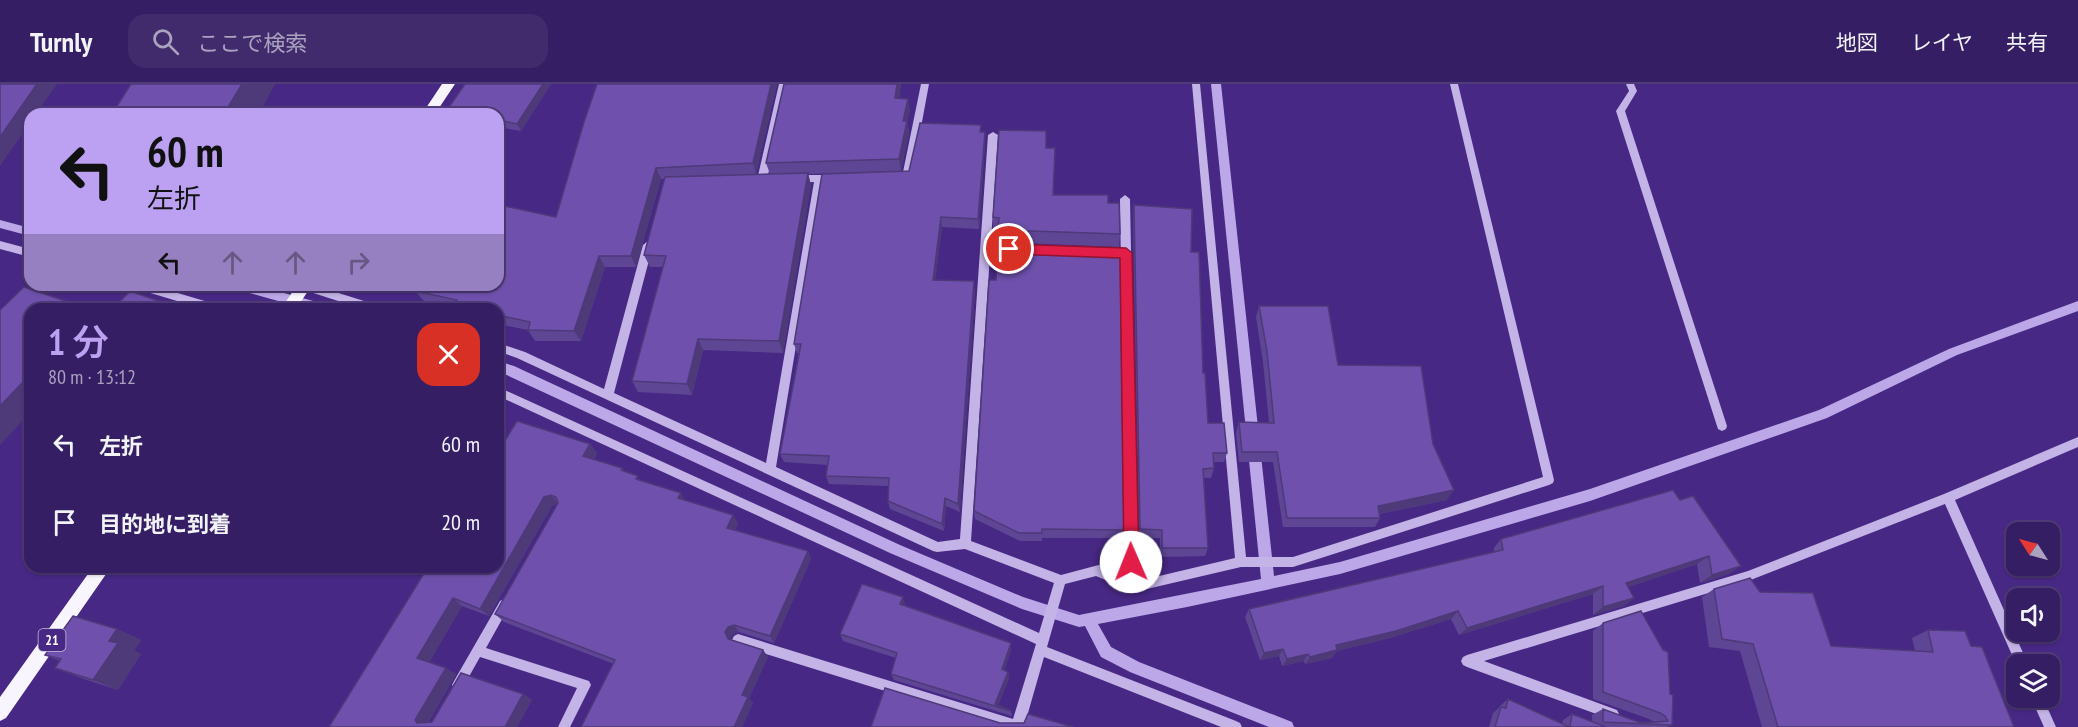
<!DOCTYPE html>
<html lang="ja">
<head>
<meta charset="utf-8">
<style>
  :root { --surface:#361e64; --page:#412b6d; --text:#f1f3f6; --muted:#aaa2bf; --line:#503c78; --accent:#bca0f2 }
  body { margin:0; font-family:"PT Sans Narrow","Noto Sans JP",sans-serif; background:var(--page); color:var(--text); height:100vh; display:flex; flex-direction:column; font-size:22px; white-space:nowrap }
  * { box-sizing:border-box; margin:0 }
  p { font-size:20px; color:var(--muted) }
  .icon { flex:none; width:33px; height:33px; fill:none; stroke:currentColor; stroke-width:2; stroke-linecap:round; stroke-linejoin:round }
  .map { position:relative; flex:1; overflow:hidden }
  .side { position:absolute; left:24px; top:219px; width:480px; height:270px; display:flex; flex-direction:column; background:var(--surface); border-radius:18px; box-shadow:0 2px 4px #0004,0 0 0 2px var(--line) }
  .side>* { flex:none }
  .hud { position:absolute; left:24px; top:24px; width:480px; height:183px; border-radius:18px; box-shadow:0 2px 4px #0004,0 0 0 2px var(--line); background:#bca0f2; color:#111; overflow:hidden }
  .needle { width:39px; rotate:306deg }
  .controls { position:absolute; left:2006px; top:438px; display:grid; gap:12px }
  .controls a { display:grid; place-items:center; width:54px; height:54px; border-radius:12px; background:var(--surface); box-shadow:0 2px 4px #0004,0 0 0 2px var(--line); font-size:30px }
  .pin { position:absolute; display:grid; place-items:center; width:51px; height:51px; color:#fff; margin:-26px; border:3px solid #fff; border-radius:50%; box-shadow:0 2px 6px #0007 }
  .me { position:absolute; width:66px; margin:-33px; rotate:359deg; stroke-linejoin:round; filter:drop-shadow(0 0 4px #0008) }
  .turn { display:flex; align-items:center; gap:21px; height:126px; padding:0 24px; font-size:27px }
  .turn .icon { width:78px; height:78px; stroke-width:2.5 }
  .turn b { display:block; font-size:42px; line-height:51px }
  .lanes { display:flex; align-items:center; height:57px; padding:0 24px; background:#0003; justify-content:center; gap:30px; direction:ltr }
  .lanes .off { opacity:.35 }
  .round { display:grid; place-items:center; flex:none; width:63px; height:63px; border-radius:18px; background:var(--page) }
  .summary { display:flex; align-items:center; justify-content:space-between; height:102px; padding:0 24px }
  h1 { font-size:36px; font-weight:600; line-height:45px; color:var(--accent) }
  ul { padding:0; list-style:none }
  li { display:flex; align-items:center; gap:18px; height:78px; padding:0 24px }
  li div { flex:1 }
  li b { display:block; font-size:22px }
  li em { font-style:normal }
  header { display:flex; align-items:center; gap:36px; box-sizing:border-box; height:84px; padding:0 30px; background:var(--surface); border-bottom:2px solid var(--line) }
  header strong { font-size:28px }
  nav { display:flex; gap:33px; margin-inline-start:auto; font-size:21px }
  .search { width:420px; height:54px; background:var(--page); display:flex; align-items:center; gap:15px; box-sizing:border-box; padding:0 21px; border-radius:18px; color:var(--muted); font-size:22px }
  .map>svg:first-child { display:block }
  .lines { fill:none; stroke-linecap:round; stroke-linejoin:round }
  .stream { fill:#bca8e8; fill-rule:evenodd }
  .minor { fill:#c4b3e7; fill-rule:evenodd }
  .major { fill:#f8f5fe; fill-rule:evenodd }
  .wall { fill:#5f4695 }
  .shaded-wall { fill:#4e3979 }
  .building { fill:#6f51ad; stroke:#4e3979; stroke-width:1.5 }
  .route { fill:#e11d48; stroke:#92132f; stroke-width:1.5 }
  .labels { text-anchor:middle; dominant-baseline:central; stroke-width:4.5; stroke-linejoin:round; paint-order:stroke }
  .shield { fill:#482885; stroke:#c8beda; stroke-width:1.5 }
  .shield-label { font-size:14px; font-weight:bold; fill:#fff }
</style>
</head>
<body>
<header>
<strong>Turnly</strong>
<div class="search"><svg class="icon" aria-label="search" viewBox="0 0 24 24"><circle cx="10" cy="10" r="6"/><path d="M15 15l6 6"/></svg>ここで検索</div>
<nav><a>地図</a><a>レイヤ</a><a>共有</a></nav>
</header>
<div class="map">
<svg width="2078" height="643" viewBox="0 0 2078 643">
  <rect width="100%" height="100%" fill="#482885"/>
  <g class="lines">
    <path class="stream" d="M1211,0H1221L1274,492L1340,478L1590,405L1819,326L1949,265L2078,217V227L1957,271L1827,334L1590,417L1340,490L1187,523L1098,540L1111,563L1139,578L1292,638L1294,643H1269L1130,588L1101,573L1085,542L1079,543L1022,525L890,469L498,287V277L514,282L900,461L1023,513L1079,531L1261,495Z
      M0,136L30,144V152L0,144Z
      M233,201H255L324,220L328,222L330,225H307L239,206Z"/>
    <path class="minor" d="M779,0H787L767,96L762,100L757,96Z
      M921,0H929L912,92C909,97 897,97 894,92L896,89L903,88Z
      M1192,0H1200L1246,473H1293L1543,393L1450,0H1458L1554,396L1553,399L1549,401L1293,483H1241L1134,508L1096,492L1065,500L1047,563L1236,637L1240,639L1242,643H1221L1044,573L1024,643H1001L734,560L732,556L734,552L738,550L1013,635L1036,560L498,312V303L1039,549L1054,499L965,465L937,468L933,467L517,274L498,267V259L525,268L604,305L643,161L648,157L651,158L653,161L614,309L766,379L814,98L797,99L792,95L797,91H839L841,94L839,97L823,98L776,383L938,458L960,455L988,51L993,48L998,51L971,457L1061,491L1125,474L1120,115L1125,111L1130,115L1137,478L1135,482L1112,488L1134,498L1235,474Z
      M1626,0H1634L1637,7L1625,27L1727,342L1726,345L1722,347L1718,345L1717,342L1616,27L1629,7Z
      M0,157L30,165V173L0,165Z
      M132,201H151L218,221L222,222L223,225H204L137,205Z
      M300,201H313L380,222L381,225H363L301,205Z
      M2078,353V363L1955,416L2028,580H2016L1945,420L1748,497L1484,577L1617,626L1619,630L1617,634L1613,636L1467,583L1463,581L1461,577L1463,573L1467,571L1748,487L1944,410Z
      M504,515L508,517L510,521L486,564L589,597L591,601L570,643H558L577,604L480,573L462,605L458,607L454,605L452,601L454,597L500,517Z
      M2031,614H2043L2056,643H2044Z"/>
    <path class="major" d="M442,0H455L435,30H422Z
      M297,201H312L296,225H281Z
      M93,483H111L6,634L0,637V613Z"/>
  </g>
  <path class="wall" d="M551,0L521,47L498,43V30H449L447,26Z
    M597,0H777L756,90H770L766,79L784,0H901L899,14L910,26L907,37L909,49L901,87L808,90L811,101L783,269L703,266L692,311L638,308L632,297L663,183H650L644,171L665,95H661L636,183H605L581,257H535L528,246L498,240V225H457L424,217L415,207L556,133Z
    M981,41V48H985V59L979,145L942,143L935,196L975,207L960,428L946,422L944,447L890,425L888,417V402L829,400L826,392L828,381L784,378L780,370L799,269H797L794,260L909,87Z
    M1046,64L1054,111L1108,119L1120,150L1119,163L999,158L998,146H993V133Z
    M1134,121L1191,168L1208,339L1227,369L1224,378H1214V384L1211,394H1203L1208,464L1205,472L1160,473V454H1139L1133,133Z
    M1259,222L1338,281L1433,360L1447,416L1379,430L1380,434L1375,443H1283L1273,378H1239L1236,349L1239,338H1269L1263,278L1256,233Z
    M590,360L597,369L594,375L622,384L624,387L642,397L738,439L735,446L808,467L811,475L774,559L739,548L733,550L730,555L763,566L768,573L749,614L753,619L742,643H581L614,580L504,538L495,530L558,420L552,422L489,532L462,522L429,578L456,590L428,639L432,638L523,610L532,616L517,643H329Z
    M1673,406L1729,490L1700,499L1697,480L1628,503L1634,514L1624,522L1593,531V510L1459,551L1451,535L1390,554L1337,567L1332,574L1305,580L1304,577L1282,582L1279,572L1260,576L1245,533L1249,525L1494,468V464L1501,455Z
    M974,427L1124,446L1122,454H1042V457H1020L975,435Z
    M1714,505L1760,508L1831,562L1915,567L1912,554L1928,546L1971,562L2014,643H1762L1740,567L1709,563L1702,513Z
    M905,520V521L1011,559V566L1004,587L1008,588L1009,595L998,621L1011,627L1012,632L894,596L891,590L896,574L843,557L840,550Z
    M1603,539L1670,610L1672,641L1667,643H1489L1493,629L1499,624L1500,622L1508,615L1562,640L1563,636L1572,630L1592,638V631L1603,625L1641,639L1654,638L1649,635L1593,615V547Z
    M117,545L141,556L134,567L141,570L118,606L81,594L55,584L60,577L45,571Z"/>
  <path class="shaded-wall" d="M37,0H57L36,30H30V39L0,82V53Z
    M242,0H275L259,30H224Z
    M543,0H551L521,47L517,40Z
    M771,0H777L756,91L753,79Z
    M897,0H901L897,26L895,14Z
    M908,15L910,26L904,49L903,37Z
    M907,37L909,49L901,87L899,75Z
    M985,48V59L979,145L978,135Z
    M656,84L661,95L636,183L631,172Z
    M808,89L811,101L783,269L779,257Z
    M941,133L942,143L934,206L933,196Z
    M599,172L605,183L581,257L574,247Z
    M974,197L975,207L960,428L958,420Z
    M698,255L703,266L692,311L687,300Z
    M30,295V329L0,361V322L23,298Z
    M590,360L597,369L590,381L583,372Z
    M1454,406L1447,416L1372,431L1378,422Z
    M681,409L686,418L678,414Z
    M551,411L559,420L552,422L489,532L480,525L544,413Z
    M945,414L946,422L944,447L942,440Z
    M733,431L738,439L732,452L727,444Z
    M808,467L811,475L774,559L770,552Z
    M1709,472L1697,480L1616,507L1626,499Z
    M1741,482L1729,490L1700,499L1712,491Z
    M1603,502L1593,510L1459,551L1467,544Z
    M903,513L905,520L902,527L900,520Z
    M453,514L462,522L428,581L417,574Z
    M1634,514L1624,522L1593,531L1603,523Z
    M1458,527L1451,535L1390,554L1337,567L1332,574L1305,580L1310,573L1336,561Z
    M734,541L739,548L733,550L730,555L733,562L728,555L725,548L728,543Z
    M117,545L141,556L134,567L141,570L118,606L93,596L109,557Z
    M1011,559V566L1003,592L1002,585Z
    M1283,565L1279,572L1260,576L1264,569Z
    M763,566L768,573L749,614L753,619L742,643H734L742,611Z
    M1308,570L1304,577L1282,582L1287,575Z
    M446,584L456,590L426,642L417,639L415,636Z
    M1008,588L1009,595L997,622L995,620Z
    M523,610L532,616L517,643H505Z"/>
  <path class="building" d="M0,0H37L0,53Z
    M131,0H242L224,30H112Z
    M465,0H543L517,40L498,36V30H466L447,26Z
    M597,0H771L753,79L656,84L631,172H599L574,247L528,246L530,238L498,231V225H471L455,221L457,216L415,207L419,201H498V125L500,121L556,133L584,38Z
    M784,0H897L895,14L908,15L903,37H907L899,75L766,79Z
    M920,39L981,41L980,48H985L978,135L941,133L933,196L974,197L958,420L945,414L942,440L888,417L889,394L826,392L829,372L780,370L801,260H794L822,90L909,87Z
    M999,46L1046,47V64H1055L1053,111H1108V119H1119L1120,150L998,146L999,134L993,133Z
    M808,89L779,257L698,255L687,300L632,297L666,172L644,171L665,93Z
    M1134,121L1192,125L1191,168H1199L1203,289H1205L1208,339H1224L1227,369H1213L1214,384L1203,385L1208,464H1162V446L1140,445Z
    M998,160L1120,164L1124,446L1042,445V449H1019L974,427L989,196H996Z
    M24,203L89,225H30V295L23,298L0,322V226Z
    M130,207L181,225H113Z
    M1259,222H1328L1338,281L1421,282L1433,360L1454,406L1378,422L1380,434H1287L1277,368H1242L1239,338L1274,339L1267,267Z
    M517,337L590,360L583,372L622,384L621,386L638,392L636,395L681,409L678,414L733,431L727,444L808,467L770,552L734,541L728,543L725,548L728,555L763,566L742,611L748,613L734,643H581L615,576L495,530L558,419L556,413L551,411L544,413L480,525L453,514L417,574L446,584L415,636L417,639L432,638L461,589L523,610L505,643H329L428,483H498V368Z
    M1673,406L1680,416L1693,412L1741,482L1712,491L1709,472L1626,499L1634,514L1603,523V502L1467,544L1458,527L1396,547L1336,561L1337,566L1310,573L1308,570L1287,575L1283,565L1264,569L1249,525L1503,466L1501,455Z
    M1750,494L1760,508L1813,509L1831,562L1933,568L1928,546L1965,547L1971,562L1982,563L2014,643H1778L1753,560L1722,555L1714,505Z
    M862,500L903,513L900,520L1011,559L1002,585L1008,588L995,620L1011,627L891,590L897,569L840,550Z
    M1641,527L1663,566L1668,568L1670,610L1673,611L1672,641L1603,638V625L1641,639L1668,637L1665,632L1660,629L1603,608V539Z
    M73,532L117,545L109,557L118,559L93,596L55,584L61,575L45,571Z
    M885,604L1000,639H1024L1028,630L1073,643H871Z
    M1508,615L1569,643H1495L1501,623L1506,624Z
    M1572,630L1606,643H1570Z"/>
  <path class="route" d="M1009,160L1126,164L1132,169L1139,478L1137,482L1131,484L1126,482L1124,478L1120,174L1009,170L1003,165Z"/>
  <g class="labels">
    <rect class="shield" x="38.5" y="545" width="27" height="22" rx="4.5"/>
    <g class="shield-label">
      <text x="52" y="556">21</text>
    </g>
  </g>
</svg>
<div class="controls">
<a><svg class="needle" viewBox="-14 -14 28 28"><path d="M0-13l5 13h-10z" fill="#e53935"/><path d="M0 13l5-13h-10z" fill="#aaa2bf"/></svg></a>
<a><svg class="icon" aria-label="sound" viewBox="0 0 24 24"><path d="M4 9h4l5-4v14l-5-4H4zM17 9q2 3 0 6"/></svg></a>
<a><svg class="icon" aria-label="layers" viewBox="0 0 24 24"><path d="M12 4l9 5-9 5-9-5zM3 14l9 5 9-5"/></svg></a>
</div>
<div class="pin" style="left:1009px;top:165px;background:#d93025"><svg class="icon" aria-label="arrive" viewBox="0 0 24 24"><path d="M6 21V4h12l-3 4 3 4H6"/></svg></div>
<svg class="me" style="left:1131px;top:478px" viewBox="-20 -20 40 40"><circle r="19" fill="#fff"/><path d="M0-13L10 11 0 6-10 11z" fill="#e11d48"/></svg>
<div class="hud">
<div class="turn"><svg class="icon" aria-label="left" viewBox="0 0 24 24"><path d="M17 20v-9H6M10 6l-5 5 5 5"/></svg><div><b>60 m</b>左折</div></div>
<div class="lanes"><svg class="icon" aria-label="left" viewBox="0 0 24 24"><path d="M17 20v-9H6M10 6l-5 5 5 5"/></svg><svg class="icon off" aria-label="ahead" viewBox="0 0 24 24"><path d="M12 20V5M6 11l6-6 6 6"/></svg><svg class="icon off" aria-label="ahead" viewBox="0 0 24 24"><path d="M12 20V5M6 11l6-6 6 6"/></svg><svg class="icon off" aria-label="right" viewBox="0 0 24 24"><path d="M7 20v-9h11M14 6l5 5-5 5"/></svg></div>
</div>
<section class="side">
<div class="summary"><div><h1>1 分</h1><p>80 m · 13:12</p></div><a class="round" style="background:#d93025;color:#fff"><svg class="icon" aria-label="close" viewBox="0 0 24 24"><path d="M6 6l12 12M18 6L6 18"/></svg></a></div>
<ul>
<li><svg class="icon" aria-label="left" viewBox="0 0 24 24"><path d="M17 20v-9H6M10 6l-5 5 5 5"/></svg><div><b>左折</b></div><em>60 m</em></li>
<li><svg class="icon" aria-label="arrive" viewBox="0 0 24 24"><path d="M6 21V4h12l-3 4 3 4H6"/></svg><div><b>目的地に到着</b></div><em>20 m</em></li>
</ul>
</section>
</div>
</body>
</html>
